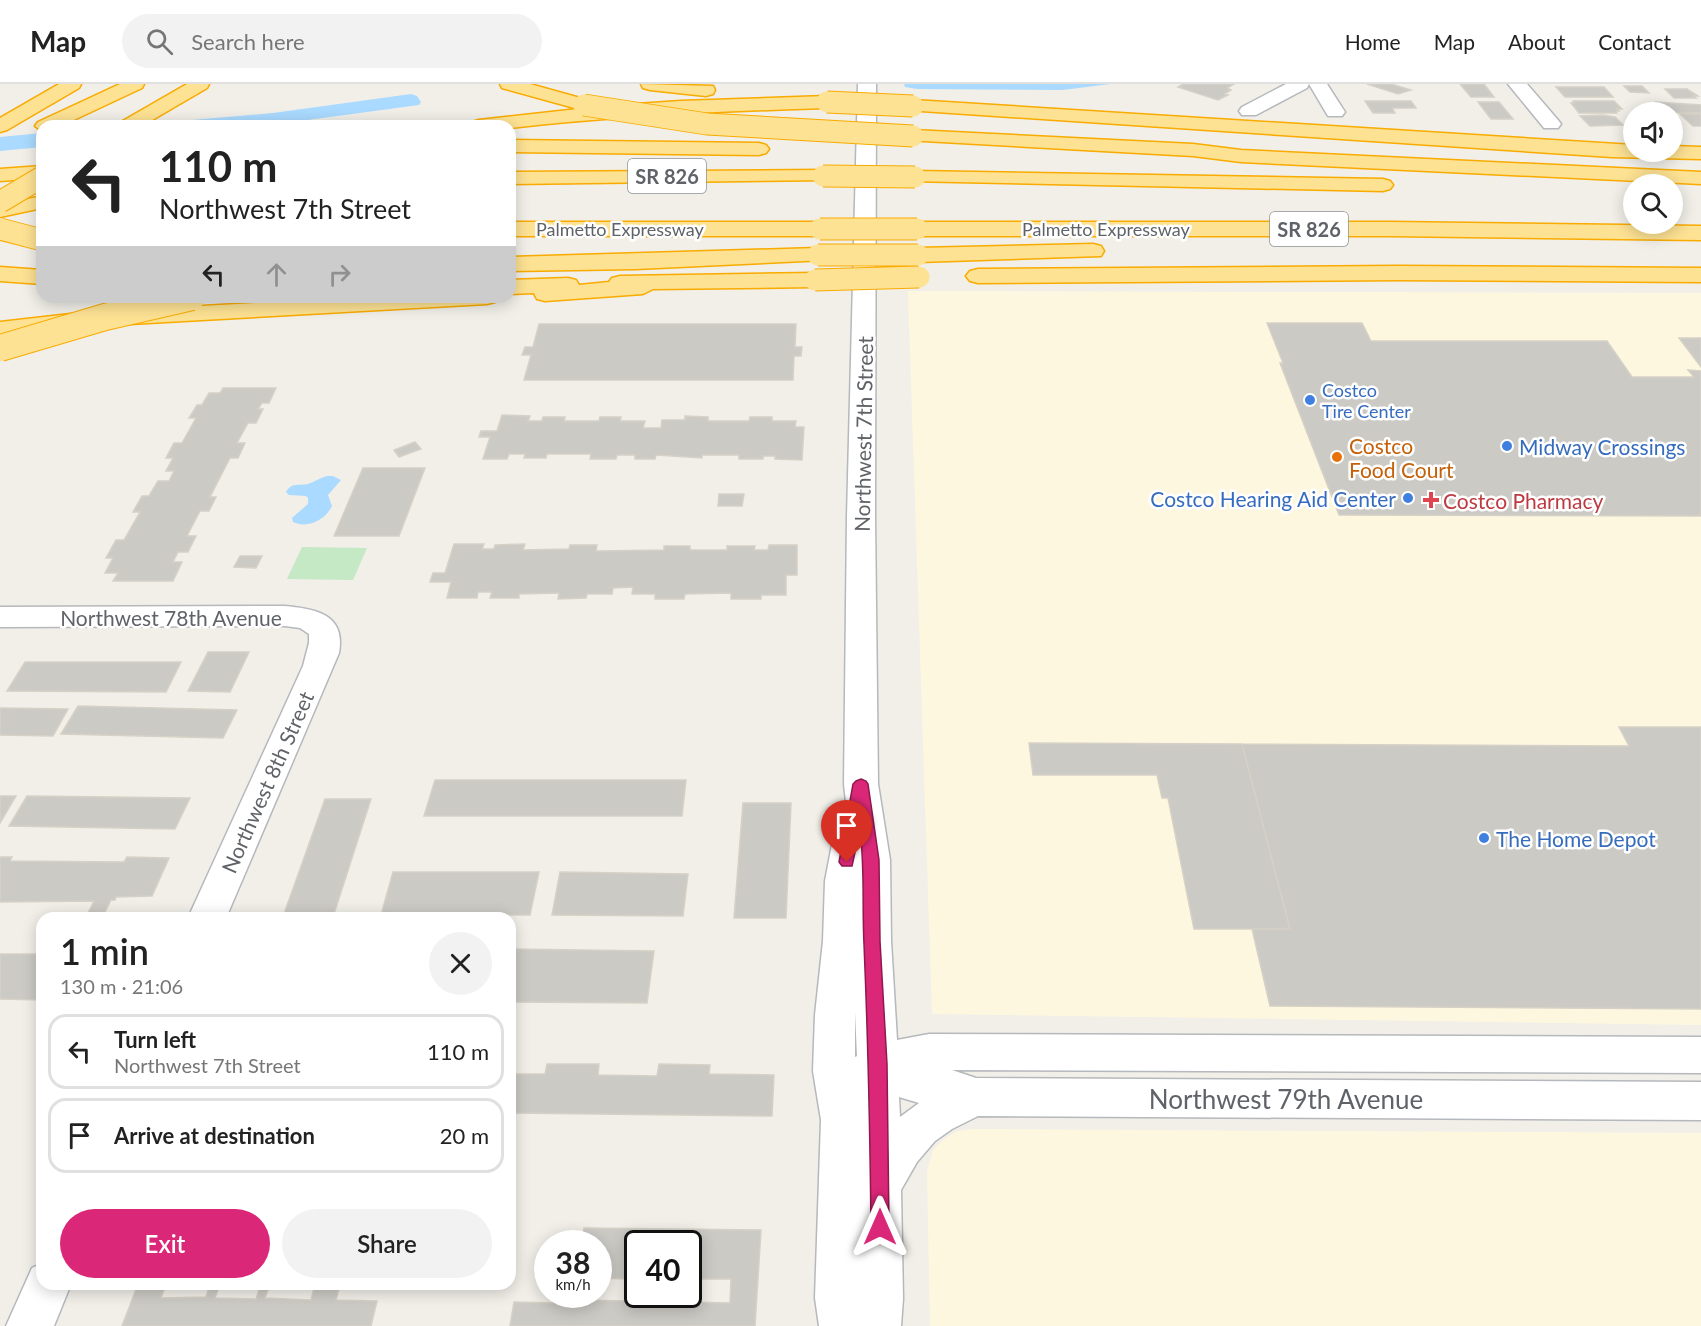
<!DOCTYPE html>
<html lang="en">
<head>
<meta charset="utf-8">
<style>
  :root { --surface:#fff; --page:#f2f2f2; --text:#222; --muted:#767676; --line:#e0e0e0; --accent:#db2777 }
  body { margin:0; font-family:Lato,sans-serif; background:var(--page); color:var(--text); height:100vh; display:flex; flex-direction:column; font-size:22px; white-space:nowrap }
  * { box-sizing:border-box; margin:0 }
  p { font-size:20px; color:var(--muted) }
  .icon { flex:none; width:33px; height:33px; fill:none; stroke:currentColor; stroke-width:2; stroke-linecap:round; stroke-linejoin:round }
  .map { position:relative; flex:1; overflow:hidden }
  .panel { position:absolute; left:36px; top:828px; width:480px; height:378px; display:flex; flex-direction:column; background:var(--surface); border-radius:18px; box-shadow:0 3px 15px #0003 }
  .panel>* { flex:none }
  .guide { position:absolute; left:36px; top:36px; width:480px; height:183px; border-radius:18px; box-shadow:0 3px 15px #0003; background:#fff; color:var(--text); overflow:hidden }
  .buttons { position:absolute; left:1623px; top:18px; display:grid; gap:12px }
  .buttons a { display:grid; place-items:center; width:60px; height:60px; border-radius:50%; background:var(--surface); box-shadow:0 3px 15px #0003; font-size:30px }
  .speed { position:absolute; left:534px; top:1146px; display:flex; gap:12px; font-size:30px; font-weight:700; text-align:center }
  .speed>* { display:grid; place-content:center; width:78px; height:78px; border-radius:50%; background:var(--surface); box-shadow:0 3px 15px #0003; line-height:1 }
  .speed small { font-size:15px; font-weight:400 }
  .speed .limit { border:3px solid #111; border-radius:9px; background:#fff; color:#111 }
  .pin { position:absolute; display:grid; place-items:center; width:51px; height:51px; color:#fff; margin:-62px -26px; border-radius:50% 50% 50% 0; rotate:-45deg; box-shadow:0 0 6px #0007 }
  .pin .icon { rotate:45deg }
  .me { position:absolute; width:66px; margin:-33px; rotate:0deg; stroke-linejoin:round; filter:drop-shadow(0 0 4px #0008) }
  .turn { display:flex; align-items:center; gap:21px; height:126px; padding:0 24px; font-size:27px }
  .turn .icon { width:78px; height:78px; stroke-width:2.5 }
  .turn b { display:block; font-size:42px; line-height:51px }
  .lanes { display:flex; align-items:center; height:57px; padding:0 24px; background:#0003; justify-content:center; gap:30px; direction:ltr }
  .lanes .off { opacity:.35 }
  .round { display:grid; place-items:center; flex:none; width:63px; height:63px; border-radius:32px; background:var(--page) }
  .headline { display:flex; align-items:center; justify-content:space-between; height:102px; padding:0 24px }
  h1 { font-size:36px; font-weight:600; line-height:45px }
  .button { display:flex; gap:12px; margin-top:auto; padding:12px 24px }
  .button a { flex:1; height:69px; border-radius:36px; background:var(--accent); color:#fff; font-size:24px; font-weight:600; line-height:69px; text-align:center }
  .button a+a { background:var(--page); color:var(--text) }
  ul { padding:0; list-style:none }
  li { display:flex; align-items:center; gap:18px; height:75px; margin:0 12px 9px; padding:0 12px; border:3px solid var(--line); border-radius:18px }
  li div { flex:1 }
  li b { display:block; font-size:22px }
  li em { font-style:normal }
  header { display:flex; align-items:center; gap:36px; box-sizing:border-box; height:84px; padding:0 30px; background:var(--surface); border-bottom:2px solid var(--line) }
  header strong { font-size:28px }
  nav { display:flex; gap:33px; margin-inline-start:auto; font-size:21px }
  .search { width:420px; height:54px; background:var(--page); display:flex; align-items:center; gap:15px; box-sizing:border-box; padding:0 21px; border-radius:33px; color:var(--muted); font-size:22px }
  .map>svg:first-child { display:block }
  .commercial { fill:#fef7e0 }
  .green { fill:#c5e8c5 }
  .water { fill:#aadaff }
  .building { fill:#cccac5; stroke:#d6d1c6; stroke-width:1.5; fill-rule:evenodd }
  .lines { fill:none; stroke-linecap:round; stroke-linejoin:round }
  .minor-casing { stroke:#b5b8bc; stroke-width:3 }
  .highway-casing { stroke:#f9ab00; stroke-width:3 }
  .minor { fill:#fff; fill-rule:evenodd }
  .highway { fill:#fde293; fill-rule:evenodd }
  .highway-bridge-far1-casing { stroke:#f9ab00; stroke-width:23; stroke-linecap:butt }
  .highway-bridge-casing { stroke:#f9ab00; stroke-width:28; stroke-linecap:butt }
  .highway-bridge-far1 { stroke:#fde293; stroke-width:21 }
  .highway-bridge { stroke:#fde293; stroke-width:26 }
  .route { fill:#db2777; stroke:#8e194d; stroke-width:1.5 }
  .shop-dot { fill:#3f7fe0; stroke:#fff; stroke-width:2 }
  .food-dot { fill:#e8710a; stroke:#fff; stroke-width:2 }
  .health-dot { fill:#e0444e; stroke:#fff; stroke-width:2 }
  .labels { text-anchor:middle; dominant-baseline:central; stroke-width:5; stroke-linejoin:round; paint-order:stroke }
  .far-street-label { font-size:18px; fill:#5f6368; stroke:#fff }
  .far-shop-label { font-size:18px; fill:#366cbe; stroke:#fff; text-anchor:start }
  .shield { fill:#fff; stroke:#8f9295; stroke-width:1.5 }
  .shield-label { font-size:20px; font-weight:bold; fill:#5f6368 }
  .street-label { font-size:21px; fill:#5f6368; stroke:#fff }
  .food-label { font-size:21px; fill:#c56008; stroke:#fff; text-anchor:start }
  .shop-label { font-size:21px; fill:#366cbe; stroke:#fff; text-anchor:start }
  .health-label { font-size:21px; fill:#be3a42; stroke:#fff; text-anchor:start }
  .near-street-label { font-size:26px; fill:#5f6368; stroke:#fff }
</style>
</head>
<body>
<header>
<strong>Map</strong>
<div class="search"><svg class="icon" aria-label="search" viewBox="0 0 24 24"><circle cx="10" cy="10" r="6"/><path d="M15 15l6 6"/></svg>Search here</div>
<nav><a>Home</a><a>Map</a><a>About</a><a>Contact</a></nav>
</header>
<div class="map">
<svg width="1701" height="1242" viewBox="0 0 1701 1242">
  <rect width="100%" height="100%" fill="#f1efe8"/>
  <path class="commercial" d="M908,207L1701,209V941L932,930Z
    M974,1045L1701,1049V1242H930L927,1087L933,1066L944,1055L957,1047Z"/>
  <path class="green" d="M302,463H303L367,464L353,496L287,495Z"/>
  <path class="water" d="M904,0H1110L1063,6L917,5L905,3Z
    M411,10L417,12L421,18L419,21L263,42H122L273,29Z
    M42,49V63L0,67V53Z
    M327,392H333L341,396L328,411L332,422C325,436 308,445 293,438L292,434L308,420V414L306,412L289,411L286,408C292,398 298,402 308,400C314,398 320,394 327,392Z"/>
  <path class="building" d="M1183,0H1234L1227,4L1231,6L1224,10L1228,11L1218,16L1178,3Z
    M1367,0H1391L1411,6L1398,10Z
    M1460,0H1484L1494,13H1471Z
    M1624,2H1642L1649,9L1630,8Z
    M1556,3H1604L1613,13H1565Z
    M1665,5H1687L1698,12H1693L1696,14H1674Z
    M1365,17H1411L1416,24H1392L1395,29H1373Z
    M1573,17H1614L1622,25H1617L1619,27H1616L1617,29H1579L1571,19H1574Z
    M1478,18H1499L1513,35H1491Z
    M1656,18L1701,21V29L1666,28Z
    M1680,30H1701V42H1693Z
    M1603,31L1615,33L1623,41L1590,42L1580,32Z
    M1267,239H1362L1371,257H1607L1632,293H1694L1688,286L1701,287V432L1339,431L1280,279H1283Z
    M539,240H796L795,263H802L801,272H794L793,296H524L531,271H522L525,263H533Z
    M1679,254H1701V283Z
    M223,304H276L269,319H262L258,325H263L256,339H248L237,359H245L238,374H230L210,413H216L209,427H200L187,452H196L188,468H178L173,478H182L173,497H113L118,489H105L113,474H106L116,456H124L140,428H133L142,412H149L158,397H169L174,387H166L173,374H166L174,359H182L196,334H189L197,321H202L209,309H220Z
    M502,331L530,332L528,337H542L543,333H565L564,337H599L600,333H621L620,337H645L643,344H661L662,336H685V332L708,333V337H749L750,333H772V337H796L795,343H804L802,376L775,375V372H763V375H739V371H702V374L656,371L655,375H635V371H617L616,375H590L591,370H547L546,374H524L525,370H509L507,375H483L490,353H479L481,347H497Z
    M415,358L421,365L399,373L394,366Z
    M363,384H425L399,452H334Z
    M719,410H744L742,422H718Z
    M454,460H484L482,465H494L495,461L525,460L523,466L569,465L570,461H597L596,467L664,466V462H690V466H727V462H755L754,466H768L769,461H797V491H786V511H761V515H731V509L685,510L684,515H655V510H632L633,503L613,504L612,510H587L586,514L558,515L559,509L519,510V514H490L492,508H478L477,514H447L451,498H430L433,489H445Z
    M240,472H262L256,484L234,483Z
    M208,568H249L230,608L188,607Z
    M25,578H181L166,608L7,607Z
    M78,622L237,626L223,654L61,650Z
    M0,624L68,625L53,652L0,651Z
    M1619,643H1701V925L1270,922L1252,845H1290L1242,660L1629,662Z
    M1029,659L1242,660L1290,845H1194L1168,714H1162L1157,691H1033Z
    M435,696H686L682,732H424Z
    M0,712H16L0,739Z
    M27,712L190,714L175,745L9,742Z
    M325,715H371L334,830H284Z
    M743,719H791L786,834H734Z
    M0,773H12L10,777L124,778L127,773L169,774L152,812L116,813L115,816H111L103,832L86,833L94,817L0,818Z
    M393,788H539L530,831H381Z
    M560,788L688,790L683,832L552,831Z
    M510,865L654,867L647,919L510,918Z
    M0,870H42V916L0,915Z
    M547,980H599L598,991L657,992L659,980L710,981L709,990L774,991L772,1032L510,1029V990H545Z
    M584,1144L761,1146L755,1242H510L514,1218L554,1219L555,1210H581L580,1216L626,1217L629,1195L598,1194V1160H582ZM638,1160H688V1197L689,1195H731L730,1219L687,1218V1210H677L676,1218H636Z
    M138,1200H166L161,1214L206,1213L210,1200H220L215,1214L256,1215L261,1200H270L265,1214L311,1216L315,1200H340L336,1216L377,1217L371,1242H122Z"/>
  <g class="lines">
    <defs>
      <path id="minor" d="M858,0H876L875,432L878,700L890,776L891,857L897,956L929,950L1701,953V989L952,986L976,994L1701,998V1036L978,1032L952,1045L935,1057L917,1078L901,1106L903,1215L901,1242H819L815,1214L821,1036L813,987L815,931L823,857L825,797L838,729L846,718L844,700L847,432ZM855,928L857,972L855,973ZM899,1013L919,1019L900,1033Z
        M1286,0H1327L1345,28L1342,32H1328L1309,0L1307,4L1256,31H1242L1239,27L1242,23Z
        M1508,0H1527L1558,36L1561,40L1558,44H1544Z
        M285,522C316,525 346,530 339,569L226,834H188L303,582L309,559V550L300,544L285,542L0,543V523Z
        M42,1179V1200H71L54,1242H6L32,1184Z"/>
      <path id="highway" d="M59,0H81L79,4L7,46L0,48V34Z
        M120,0H144L142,4L61,42H42V47L35,42L38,38Z
        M187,0H209L207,4L142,42H118L121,38Z
        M500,0H530L591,17L594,21L592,23L681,17L827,12L834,14L836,18L834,22L827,24C721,27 616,32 510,44V42H469L472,38L479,36L578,25L502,4Z
        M641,0L713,2L715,6L713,10L706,12L650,6L643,4Z
        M913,16L1634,61V68H1672V62L1701,63V75L1612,73L906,26L903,22L906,18Z
        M913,46L1193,60L1241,66L1701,88V100L1241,78L1193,72L906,56L903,52L906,48Z
        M510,56L759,59L766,61L769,65L766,69L759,71L510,68Z
        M42,82V94L0,97V85Z
        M823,86L830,88L833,92L830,96L510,100V88Z
        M915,87L1383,95L1390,97L1393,101L1390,105L1383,107L908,97L905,93L908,89Z
        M42,112V124L0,133V121Z
        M510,138H820L828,140L831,145L828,150L820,152H510Z
        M917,138H1390L1701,142V156L1390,152H917L909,150L906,145L909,140Z
        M1093,160L1101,162L1104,167L1101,172L918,178L910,176L907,171L910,166L918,164Z
        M818,164L826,166L829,171L826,176L636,185L510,187V173Z
        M1398,182L1701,184V198L1398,196L978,199L970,197L966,192L970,187L978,185Z
        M0,183L42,186V200L0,197Z
        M815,189L823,191L827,196L823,201L815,203L653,205L643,210L545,217L537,215L534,209L510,210V196L568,194L576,196L579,201L609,198L612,194L620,192Z
        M360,213H499L495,218L487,220L130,240L122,238L118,233L122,228L130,226Z
        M79,229L87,231L91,236L87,241L0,252V238Z"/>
    </defs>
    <use href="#minor" class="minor-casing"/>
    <use href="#highway" class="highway-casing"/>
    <use href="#minor" class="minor"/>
    <use href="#highway" class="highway"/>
    <defs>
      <path id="highway-bridge-far1" d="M827,18L913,22
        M584,21L707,40L913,52
        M823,92L915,93
        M0,118L42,93
        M0,145L42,156
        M820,145H917
        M818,171H918
        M815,196L919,193"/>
      <path id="highway-bridge" d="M0,264L105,233L192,213"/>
    </defs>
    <use href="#highway-bridge-far1" class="highway-bridge-far1-casing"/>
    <use href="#highway-bridge" class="highway-bridge-casing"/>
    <use href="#highway-bridge-far1" class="highway-bridge-far1"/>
    <use href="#highway-bridge" class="highway-bridge"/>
  </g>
  <path class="route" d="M861,695L866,697L868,700L879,776L880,857L887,980L889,1143L887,1150L880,1152L873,1150L871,1143C870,1049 868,955 864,860C862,822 865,785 860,746L852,782H842L839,778L853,700L856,697Z"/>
  <g class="shop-dot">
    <circle cx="1310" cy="316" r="6"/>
    <circle cx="1507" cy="362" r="6"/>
    <circle cx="1408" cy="414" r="6"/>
    <circle cx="1484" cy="754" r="6"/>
  </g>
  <circle class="food-dot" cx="1337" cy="373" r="6"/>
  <path class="health-dot" d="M1428 407h6v6h6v6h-6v6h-6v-6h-6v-6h6z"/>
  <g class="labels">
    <g class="far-street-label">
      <text x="620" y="145">Palmetto Expressway</text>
      <text x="1106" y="145">Palmetto Expressway</text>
    </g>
    <g class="far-shop-label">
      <text x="1322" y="306">Costco<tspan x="1322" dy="21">Tire Center</tspan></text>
    </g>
    <g class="shield">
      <rect x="628" y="75" width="78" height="34" rx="4.5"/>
      <rect x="1270" y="128" width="78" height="34" rx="4.5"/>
    </g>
    <g class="shield-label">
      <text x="667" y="92">SR 826</text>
      <text x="1309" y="145">SR 826</text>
    </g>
    <g class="street-label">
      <text transform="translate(863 350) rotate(-89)">Northwest 7th Street</text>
      <text x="171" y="533">Northwest 78th Avenue</text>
      <text transform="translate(267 698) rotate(-66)">Northwest 8th Street</text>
    </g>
    <g class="food-label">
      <text x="1349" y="361">Costco<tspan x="1349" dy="24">Food Court</tspan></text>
    </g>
    <g class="shop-label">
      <text x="1519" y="362">Midway Crossings</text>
      <text x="1396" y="414" text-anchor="end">Costco Hearing Aid Center</text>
      <text x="1496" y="754">The Home Depot</text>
    </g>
    <g class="health-label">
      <text x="1443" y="416">Costco Pharmacy</text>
    </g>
    <g class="near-street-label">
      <text x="1286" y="1015">Northwest 79th Avenue</text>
    </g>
  </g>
</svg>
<div class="buttons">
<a><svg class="icon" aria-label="sound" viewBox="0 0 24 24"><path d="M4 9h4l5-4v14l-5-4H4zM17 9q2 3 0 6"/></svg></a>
<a><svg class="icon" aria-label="search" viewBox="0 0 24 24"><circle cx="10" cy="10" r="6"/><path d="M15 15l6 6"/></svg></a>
</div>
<div class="speed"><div>38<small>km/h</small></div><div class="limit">40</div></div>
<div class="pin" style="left:847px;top:778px;background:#d93025"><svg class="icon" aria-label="arrive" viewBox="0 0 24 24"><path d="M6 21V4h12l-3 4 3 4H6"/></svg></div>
<svg class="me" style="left:880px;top:1143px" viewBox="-20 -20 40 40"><path d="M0-17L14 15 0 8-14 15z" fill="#db2777" stroke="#fff" stroke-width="4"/></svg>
<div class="guide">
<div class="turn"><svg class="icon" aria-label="left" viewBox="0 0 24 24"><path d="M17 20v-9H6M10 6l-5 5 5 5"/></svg><div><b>110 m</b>Northwest 7th Street</div></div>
<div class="lanes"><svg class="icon" aria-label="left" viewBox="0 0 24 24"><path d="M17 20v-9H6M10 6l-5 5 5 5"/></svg><svg class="icon off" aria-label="ahead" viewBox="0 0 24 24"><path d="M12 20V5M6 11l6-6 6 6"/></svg><svg class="icon off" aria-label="right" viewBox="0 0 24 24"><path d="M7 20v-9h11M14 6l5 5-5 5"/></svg></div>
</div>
<section class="panel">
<div class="headline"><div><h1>1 min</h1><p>130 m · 21:06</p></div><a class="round"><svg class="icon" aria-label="close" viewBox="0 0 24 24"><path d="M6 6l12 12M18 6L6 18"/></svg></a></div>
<ul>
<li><svg class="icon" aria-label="left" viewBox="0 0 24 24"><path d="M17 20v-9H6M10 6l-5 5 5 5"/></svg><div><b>Turn left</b><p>Northwest 7th Street</p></div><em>110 m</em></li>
<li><svg class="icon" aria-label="arrive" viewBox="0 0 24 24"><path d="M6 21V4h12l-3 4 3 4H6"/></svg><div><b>Arrive at destination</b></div><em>20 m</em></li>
</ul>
<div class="button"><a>Exit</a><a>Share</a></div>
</section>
</div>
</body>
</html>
